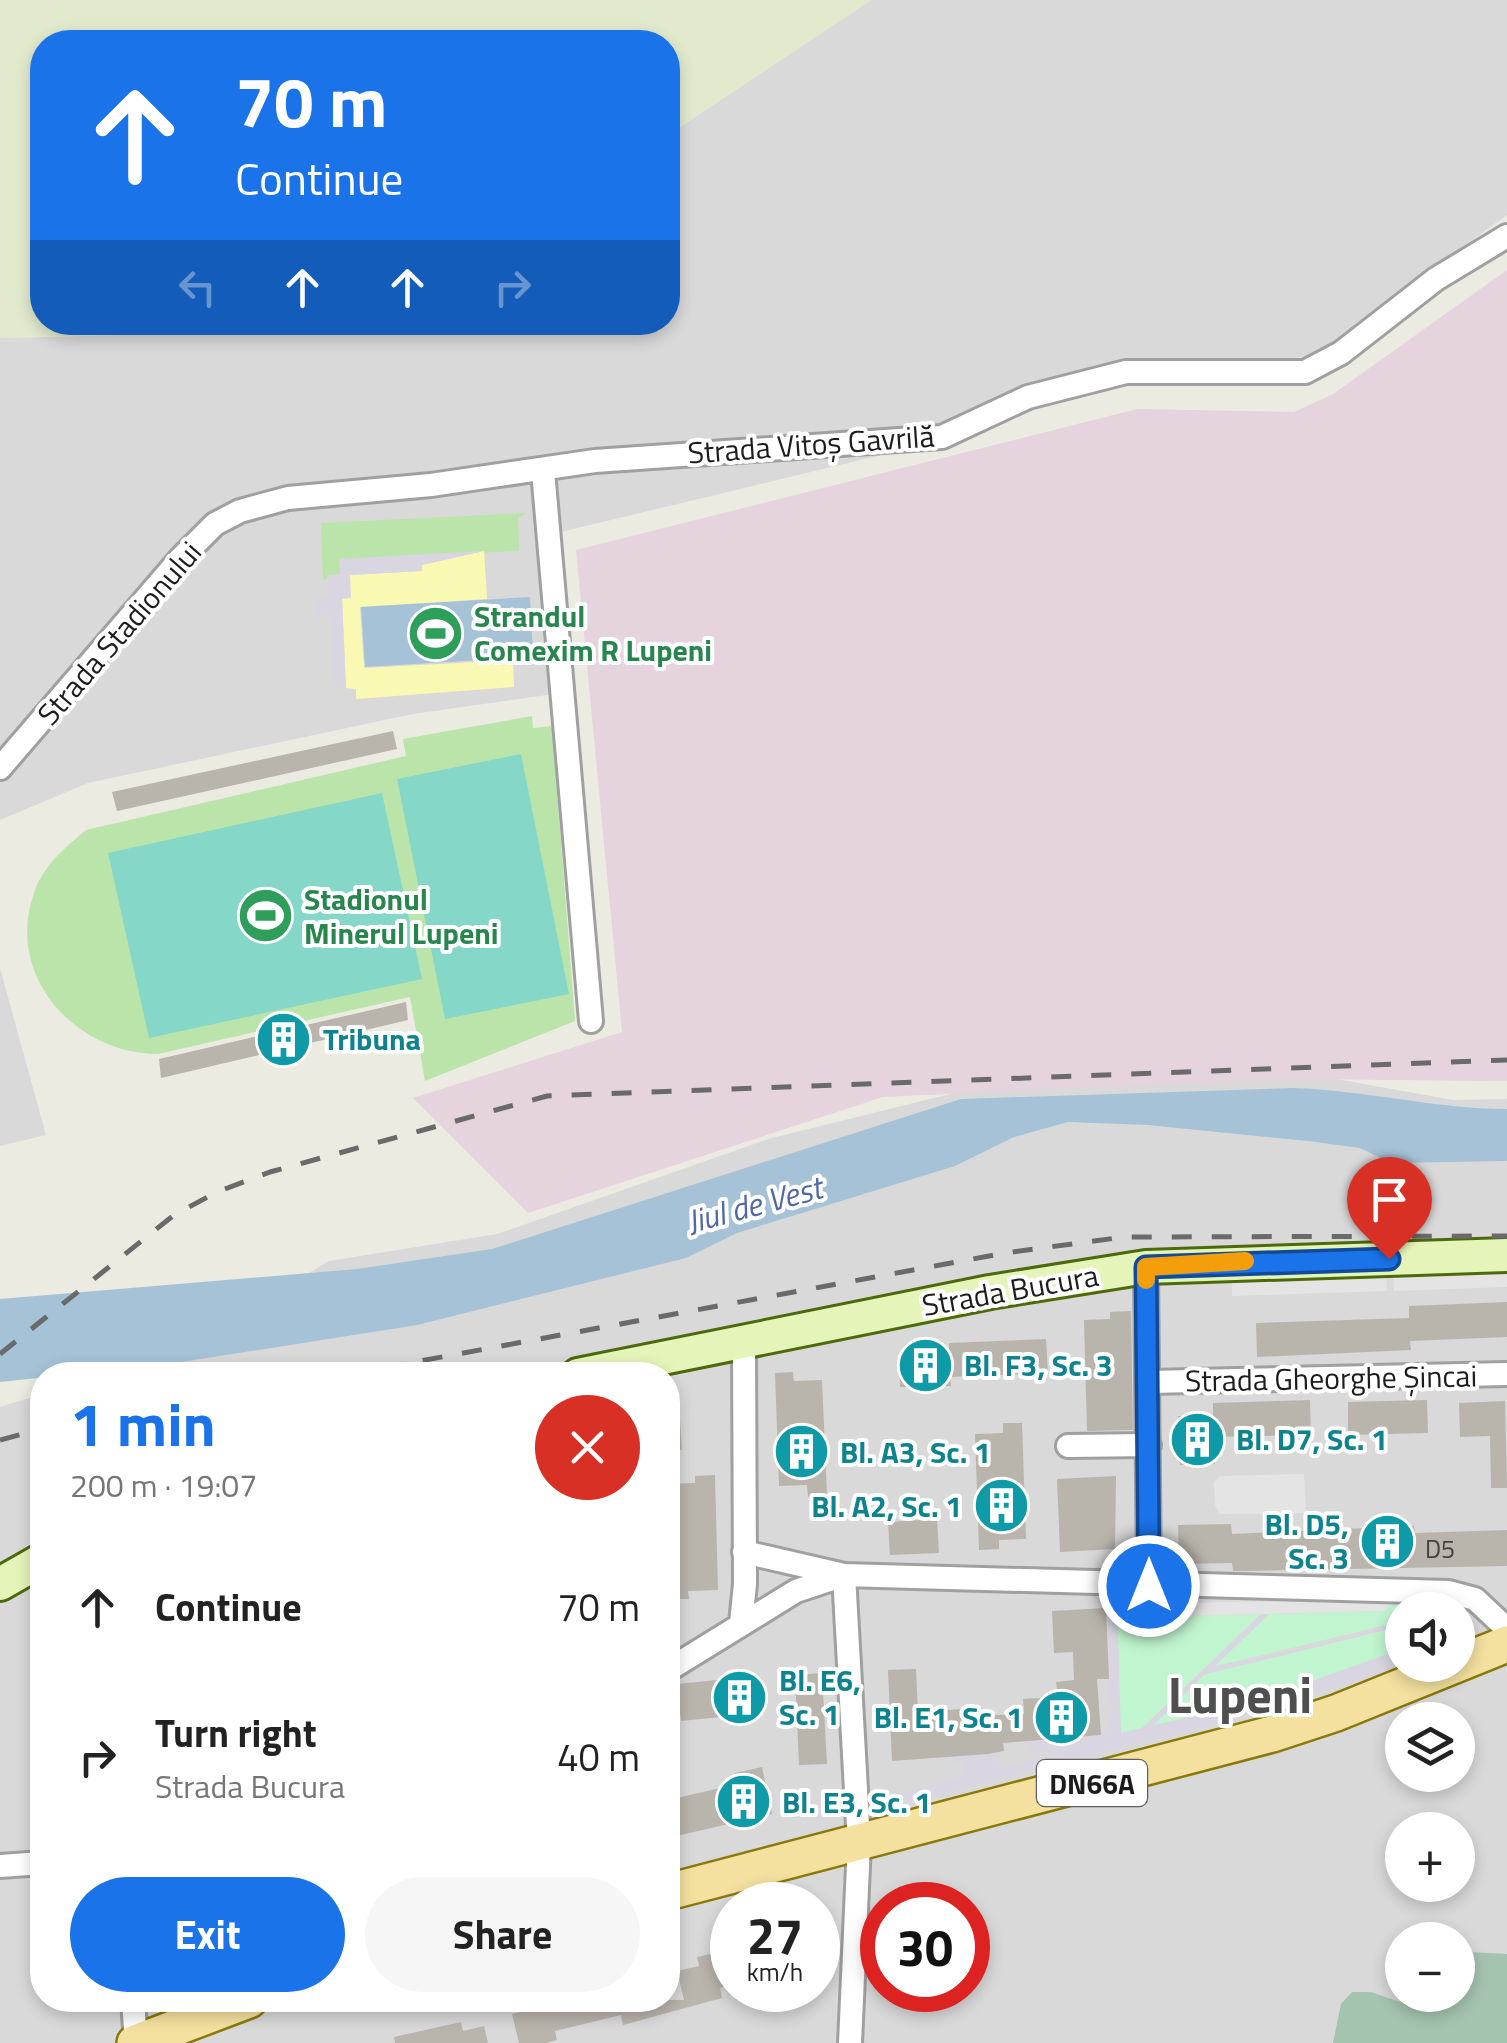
<!DOCTYPE html>
<html lang="en">
<head>
<meta charset="utf-8">
<style>
  :root { --surface:#fff; --page:#f6f6f6; --text:#222; --muted:#767676; --accent:#1a73e8 }
  body { margin:0; font-family:"Titillium Web",sans-serif; background:var(--page); color:var(--text); height:100vh; display:flex; flex-direction:column; font-size:38px; white-space:nowrap }
  * { box-sizing:border-box; margin:0 }
  p { font-size:32px; color:var(--muted) }
  .icon { flex:none; width:55px; height:55px; fill:none; stroke:currentColor; stroke-width:2; stroke-linecap:round; stroke-linejoin:round }
  .map { position:relative; flex:1; overflow:hidden }
  .details { position:absolute; left:30px; top:1362px; width:650px; height:650px; display:flex; flex-direction:column; background:var(--surface); border-radius:40px; box-shadow:0 5px 15px #0003 }
  .details>* { flex:none }
  .banner { position:absolute; left:30px; top:30px; width:650px; height:305px; border-radius:40px; box-shadow:0 5px 15px #0003; background:#1a73e8; color:#fff; overflow:hidden }
  .fabs { position:absolute; left:1385px; top:1592px; display:grid; gap:20px }
  .fabs a { display:grid; place-items:center; width:90px; height:90px; border-radius:50%; background:var(--surface); box-shadow:0 5px 15px #0003; font-size:50px }
  .speed { position:absolute; left:710px; top:1882px; display:flex; gap:20px; font-size:50px; font-weight:700; text-align:center }
  .speed>* { display:grid; place-content:center; width:130px; height:130px; border-radius:50%; background:var(--surface); box-shadow:0 5px 15px #0003; line-height:1 }
  .speed small { font-size:25px; font-weight:400 }
  .speed .limit { border:15px solid #d22; background:#fff; color:#111 }
  .pin { position:absolute; display:grid; place-items:center; width:85px; height:85px; color:#fff; margin:-102px -42px; border-radius:50% 50% 50% 0; rotate:-45deg; box-shadow:0 0 10px #0007 }
  .pin .icon { rotate:45deg }
  .me { position:absolute; width:110px; margin:-55px; rotate:0deg; stroke-linejoin:round; filter:drop-shadow(0 0 8px #0008) }
  .turn { display:flex; align-items:center; gap:35px; height:210px; padding:0 40px; font-size:45px }
  .turn .icon { width:130px; height:130px; stroke-width:2.5 }
  .turn b { display:block; font-size:70px; line-height:85px }
  .lanes { display:flex; align-items:center; height:95px; padding:0 40px; background:#0003; justify-content:center; gap:50px; direction:ltr }
  .lanes .off { opacity:.35 }
  .round { display:grid; place-items:center; flex:none; width:105px; height:105px; border-radius:52px; background:var(--page) }
  .overview { display:flex; align-items:center; justify-content:space-between; height:170px; padding:0 40px }
  h1 { font-size:60px; font-weight:700; line-height:75px; color:var(--accent) }
  .button { display:flex; gap:20px; margin-top:auto; padding:20px 40px }
  .button a { flex:1; height:115px; border-radius:60px; background:var(--accent); color:#fff; font-size:40px; font-weight:700; line-height:115px; text-align:center }
  .button a+a { background:var(--page); color:var(--text) }
  ul { padding:0; list-style:none }
  li { display:flex; align-items:center; gap:30px; height:150px; padding:0 40px }
  li div { flex:1 }
  li b { display:block; font-size:38px }
  li em { font-style:normal }
  .map>svg:first-child { display:block }
  .residential { fill:#dad9d9; fill-rule:evenodd }
  .industrial { fill:#e5d4de }
  .farmland { fill:#e2eace }
  .grass { fill:#bbe4ab }
  .sand { fill:#f9f9b3 }
  .cemetery { fill:#a5c4b0 }
  .park { fill:#c1f5cf }
  .pitch { fill:#85d7c8 }
  .parking { fill:#e4e4e4 }
  .plaza { fill:#d9d6e2 }
  .water { fill:#a5c2d7 }
  .building { fill:#b9b4ac }
  .lines { fill:none; stroke-linecap:round; stroke-linejoin:round }
  .minor-casing { stroke:#a0a0a0; stroke-width:28 }
  .secondary-casing { stroke:#4c690c; stroke-width:38 }
  .primary-casing { stroke:#89790a; stroke-width:40 }
  .minor { stroke:#fff; stroke-width:22 }
  .secondary { stroke:#e5f4b8; stroke-width:32 }
  .primary { stroke:#f4e19f; stroke-width:35 }
  .rail { stroke:#6a6a6a; stroke-width:5; stroke-dasharray:20 20; stroke-linecap:butt }
  .route-casing { stroke:#114b97; stroke-width:25 }
  .route { stroke:#1a73e8; stroke-width:18 }
  .slow { stroke:#f59e0b; stroke-width:18 }
  .labels { text-anchor:middle; dominant-baseline:central; stroke-width:8; stroke-linejoin:round; paint-order:stroke }
  .number-label { font-size:25px; fill:#434240 }
  .shield { fill:#fff; stroke:#606060; stroke-width:2.5 }
  .shield-label { font-size:28px; font-weight:bold; fill:#1c1c1c }
  .street-label { font-size:30px; fill:#1c1c1c; stroke:#fff }
  .leisure-label { font-size:30px; font-weight:bold; fill:#27864d; stroke:#fff; text-anchor:start }
  .culture-label { font-size:30px; font-weight:bold; fill:#0d838f; stroke:#fff; text-anchor:start }
  .water-label { font-size:32px; font-style:italic; fill:#5069a4; stroke:#fff }
  .town-label { font-size:50px; font-weight:bold; fill:#4f4f4f; stroke:#fff }
</style>
</head>
<body>
<div class="map">
<svg width="1507" height="2043" viewBox="0 0 1507 2043">
  <rect width="100%" height="100%" fill="#ecebe2"/>
  <path class="residential" d="M871,0H1507V215L1407,287L1365,326L1315,355L1255,364L1110,362L906,449L561,532L576,691L413,714L88,783L0,820V338L206,333L257,322H668V135Z
    M0,968L46,1135L0,1146Z
    M1232,1060L1453,1100L1507,1099V2043H0V1407L42,1394V2000H668V1375H102L175,1352L329,1261L497,1234L768,1139L966,1090ZM1402,1610H1458V1665H1402ZM1402,1720H1458V1775H1402ZM1402,1830H1458V1885H1402ZM732,1905H818V1990H732ZM882,1905H968V1990H882ZM1402,1940H1458V1995H1402Z"/>
  <path class="industrial" d="M1507,270V1081L1278,1079L883,1097L528,1213L413,1098L622,1032L576,550L1137,409L1294,412L1333,394Z"/>
  <path class="farmland" d="M0,0H871L668,135V42H42V322L257,323L206,333L0,338Z"/>
  <path class="grass" d="M527,513L518,518L519,551L340,559V575L323,580L321,523Z
    M532,716L533,728L552,726L575,1021L425,1081L410,997L158,1054C77,1054 6,978 33,896C41,868 64,848 86,830L406,756L403,739Z"/>
  <path class="sand" d="M484,551L487,599L360,607L364,668L513,660L514,687L356,699V689L346,688L342,599L350,575L421,571L422,565Z"/>
  <path class="cemetery" d="M1469,1952L1507,1954V2043H1333L1341,2004L1352,1992H1371L1400,2002L1409,1995H1458V1955Z"/>
  <path class="park" d="M1394,1599L1446,1601L1452,1607L1402,1610V1621L1213,1667L1269,1614L1385,1611Z
    M1117,1601H1183L1185,1616L1261,1614L1142,1729L1120,1733Z
    M1402,1626V1649C1321,1683 1238,1706 1152,1726L1205,1674Z"/>
  <path class="pitch" d="M521,754L569,994L445,1019L397,779Z
    M382,793L422,979L149,1038L108,853Z"/>
  <path class="parking" d="M1507,1271V1287L1394,1291L1393,1275Z
    M1386,1275L1387,1291L1232,1296V1280Z
    M1304,1474L1306,1513L1220,1514L1215,1505L1214,1482L1220,1476Z
    M1394,1599L1385,1611L1184,1616V1603Z"/>
  <path class="plaza" d="M484,551L422,565V571L350,575L351,598L342,599L346,688L335,689L332,619L326,613L316,622L315,598L328,597L327,575L340,574L339,559Z
    M1105,1601H1117L1121,1733L1142,1728L1261,1614H1269L1215,1666L1315,1646L1402,1621V1626L1205,1674L1154,1725L1237,1707L1402,1649V1661L1389,1670L1238,1718L874,1811L873,1800L964,1776V1763H953V1756L997,1751L1000,1767L1067,1751L1028,1752L1026,1741L1107,1731L1111,1716Z"/>
  <path class="water" d="M530,597L533,657L365,667L361,607Z
    M1293,1088C1365,1090 1435,1109 1507,1109V1161L1391,1163L1360,1148L1308,1141L1148,1125L1068,1122L1014,1137L955,1166L737,1233L686,1258L417,1325L169,1364L0,1382V1299L357,1269L492,1249L961,1099Z"/>
  <path class="building" d="M393,731L397,749L117,811L112,792Z
    M406,1002L408,1020L161,1078L159,1059Z
    M1507,1302V1337L1410,1341L1411,1350L1257,1357L1256,1323L1409,1318V1306Z
    M1131,1311L1133,1430L1087,1431L1084,1320L1110,1319V1312Z
    M1046,1339L1048,1373L950,1377L951,1386L900,1387L899,1354L949,1352V1343Z
    M793,1372L794,1381L822,1380L827,1496L808,1497L807,1485L779,1486L775,1373Z
    M1310,1400L1311,1435L1214,1437L1215,1464L1180,1465L1178,1416L1213,1415V1403Z
    M1427,1400L1428,1433L1348,1435V1402Z
    M1505,1401L1507,1488H1491L1490,1436L1460,1437L1459,1403Z
    M668,1404H679L682,1450L668,1451Z
    M1003,1423H1022L1026,1539L999,1540V1549L979,1550L975,1434L1003,1433Z
    M715,1475L718,1590L688,1591L689,1599H670L668,1484L695,1483V1476Z
    M1116,1476L1115,1549L1060,1552L1057,1479Z
    M937,1519L939,1553L890,1555L888,1522Z
    M1231,1524L1232,1534L1414,1526L1415,1533L1507,1530V1566L1250,1571H1233L1232,1563L1179,1564L1178,1525Z
    M1106,1608L1109,1679H1097L1101,1735L1003,1743L1004,1751L988,1754L892,1761L888,1670L916,1669L918,1713L970,1708L971,1716L1024,1714L1023,1699L1058,1697L1056,1682L1074,1680L1073,1652L1054,1653L1052,1611Z
    M822,1673L827,1764L799,1765L795,1675Z
    M757,1676L761,1713L681,1721L677,1684Z
    M762,1767L772,1814L668,1838V1800L738,1784L735,1773Z
    M732,1949V1985L720,1988L722,1998L623,2025L621,2015L555,2031L557,2040L546,2043H519L512,2014L534,2009L532,2000H684L677,1971L699,1966L697,1957Z
    M461,2022L463,2031L484,2026L488,2043H395L394,2037Z"/>
  <g class="lines">
    <defs>
      <path id="minor" d="M543,471L591,1021
        M0,768L181,558L215,524L240,511L288,498L431,485L595,461L942,437L1028,397L1126,372H1305L1341,353L1436,279L1507,236
        M1146,1267L1149,1586
        M1149,1382L1507,1374
        M1068,1446L1149,1445
        M744,1552L844,1575L859,1844L850,2043
        M741,1623L745,1584L744,1345
        M668,1670L796,1591L844,1575L1449,1592L1475,1599L1507,1629
        M0,1866L42,1863
        M133,2000L136,2043"/>
      <path id="secondary" d="M578,1375L990,1292L1146,1267L1507,1255
        M0,1584L42,1560"/>
      <path id="primary" d="M668,1892L1272,1734L1336,1713L1507,1644
        M135,2043L249,2000"/>
    </defs>
    <use href="#minor" class="minor-casing"/>
    <use href="#secondary" class="secondary-casing"/>
    <use href="#primary" class="primary-casing"/>
    <use href="#minor" class="minor"/>
    <use href="#secondary" class="secondary"/>
    <use href="#primary" class="primary"/>
    <path class="rail" d="M0,1354L174,1215L217,1192L270,1172L547,1096L1507,1060
      M344,1375L1005,1253L1124,1237L1507,1236
      M0,1440L42,1429"/>
  </g>
  <g class="lines">
    <defs>
      <path id="route" d="M1149,1586L1146,1267L1389,1259"/>
    </defs>
    <use href="#route" class="route-casing"/>
    <use href="#route" class="route"/>
    <path class="slow" d="M1146,1280V1267L1245,1261"/>
  </g>
  <defs>
    <symbol id="stadium-disc" viewBox="-11 -11 22 22"><circle r="9.5" fill="#2e9e5b" stroke="#fff"/><path d="M0-5a6.5 5 0 1 0 0 10a6.5 5 0 1 0 0-10ZM-3.5-1.8h7v3.6h-7Z" fill="#fff"/></symbol>
    <symbol id="building-disc" viewBox="-11 -11 22 22"><circle r="9.5" fill="#0f9aa8" stroke="#fff"/><path d="M-4-6H4V6H1V3H-1V6H-4ZM-2.5-4.3h1.7v1.8h-1.7ZM.8-4.3h1.7v1.8H.8ZM-2.5-1h1.7V.8h-1.7ZM.8-1h1.7V.8H.8Z" fill="#fff"/></symbol>
  </defs>
  <g fill-rule="evenodd">
    <use href="#stadium-disc" x="404" y="602" width="63" height="63"/>
    <use href="#stadium-disc" x="234" y="884" width="63" height="63"/>
    <use href="#building-disc" x="252" y="1008" width="63" height="63"/>
    <use href="#building-disc" x="894" y="1334" width="63" height="63"/>
    <use href="#building-disc" x="1166" y="1408" width="63" height="63"/>
    <use href="#building-disc" x="770" y="1420" width="63" height="63"/>
    <use href="#building-disc" x="970" y="1474" width="63" height="63"/>
    <use href="#building-disc" x="1356" y="1510" width="63" height="63"/>
    <use href="#building-disc" x="708" y="1666" width="63" height="63"/>
    <use href="#building-disc" x="1030" y="1686" width="63" height="63"/>
    <use href="#building-disc" x="712" y="1770" width="63" height="63"/>
  </g>
  <g class="labels">
    <g class="number-label">
      <text x="1440" y="1549">D5</text>
    </g>
    <rect class="shield" x="1037" y="1760" width="110" height="46" rx="8"/>
    <g class="shield-label">
      <text x="1092" y="1783">DN66A</text>
    </g>
    <g class="street-label">
      <text transform="translate(811 444) rotate(-4)">Strada Vitoș Gavrilă</text>
      <text transform="translate(119 633) rotate(-49)">Strada Stadionului</text>
      <text transform="translate(1010 1290) rotate(-10)">Strada Bucura</text>
      <text transform="translate(1331 1378) rotate(-1)">Strada Gheorghe Șincai</text>
    </g>
    <g class="leisure-label">
      <text x="474" y="616">Strandul<tspan x="474" dy="34">Comexim R Lupeni</tspan></text>
      <text x="304" y="899">Stadionul<tspan x="304" dy="34">Minerul Lupeni</tspan></text>
    </g>
    <g class="culture-label">
      <text x="323" y="1039">Tribuna</text>
      <text x="964" y="1365">Bl. F3, Sc. 3</text>
      <text x="1236" y="1439">Bl. D7, Sc. 1</text>
      <text x="840" y="1452">Bl. A3, Sc. 1</text>
      <text x="962" y="1506" text-anchor="end">Bl. A2, Sc. 1</text>
      <text x="1349" y="1524" text-anchor="end">Bl. D5,<tspan x="1349" dy="34">Sc. 3</tspan></text>
      <text x="779" y="1680">Bl. E6,<tspan x="779" dy="34">Sc. 1</tspan></text>
      <text x="1023" y="1717" text-anchor="end">Bl. E1, Sc. 1</text>
      <text x="782" y="1802">Bl. E3, Sc. 1</text>
    </g>
    <g class="water-label">
      <text transform="translate(754 1204) rotate(-15)">Jiul de Vest</text>
    </g>
    <g class="town-label">
      <text x="1240" y="1694">Lupeni</text>
    </g>
  </g>
</svg>
<div class="fabs">
<a><svg class="icon" aria-label="sound" viewBox="0 0 24 24"><path d="M4 9h4l5-4v14l-5-4H4zM17 9q2 3 0 6"/></svg></a>
<a><svg class="icon" aria-label="layers" viewBox="0 0 24 24"><path d="M12 4l9 5-9 5-9-5zM3 14l9 5 9-5"/></svg></a>
<a>+</a>
<a>−</a>
</div>
<div class="speed"><div>27<small>km/h</small></div><div class="limit">30</div></div>
<div class="pin" style="left:1389px;top:1259px;background:#d93025"><svg class="icon" aria-label="arrive" viewBox="0 0 24 24"><path d="M6 21V4h12l-3 4 3 4H6"/></svg></div>
<svg class="me" style="left:1149px;top:1586px" viewBox="-20 -20 40 40"><circle r="17" fill="#1a73e8" stroke="#fff" stroke-width="3"/><path d="M0-11L8 9 0 5-8 9z" fill="#fff"/></svg>
<div class="banner">
<div class="turn"><svg class="icon" aria-label="ahead" viewBox="0 0 24 24"><path d="M12 20V5M6 11l6-6 6 6"/></svg><div><b>70 m</b>Continue</div></div>
<div class="lanes"><svg class="icon off" aria-label="left" viewBox="0 0 24 24"><path d="M17 20v-9H6M10 6l-5 5 5 5"/></svg><svg class="icon" aria-label="ahead" viewBox="0 0 24 24"><path d="M12 20V5M6 11l6-6 6 6"/></svg><svg class="icon" aria-label="ahead" viewBox="0 0 24 24"><path d="M12 20V5M6 11l6-6 6 6"/></svg><svg class="icon off" aria-label="right" viewBox="0 0 24 24"><path d="M7 20v-9h11M14 6l5 5-5 5"/></svg></div>
</div>
<section class="details">
<div class="overview"><div><h1>1 min</h1><p>200 m · 19:07</p></div><a class="round" style="background:#d93025;color:#fff"><svg class="icon" aria-label="close" viewBox="0 0 24 24"><path d="M6 6l12 12M18 6L6 18"/></svg></a></div>
<ul>
<li><svg class="icon" aria-label="ahead" viewBox="0 0 24 24"><path d="M12 20V5M6 11l6-6 6 6"/></svg><div><b>Continue</b></div><em>70 m</em></li>
<li><svg class="icon" aria-label="right" viewBox="0 0 24 24"><path d="M7 20v-9h11M14 6l5 5-5 5"/></svg><div><b>Turn right</b><p>Strada Bucura</p></div><em>40 m</em></li>
</ul>
<div class="button"><a>Exit</a><a>Share</a></div>
</section>
</div>
</body>
</html>
